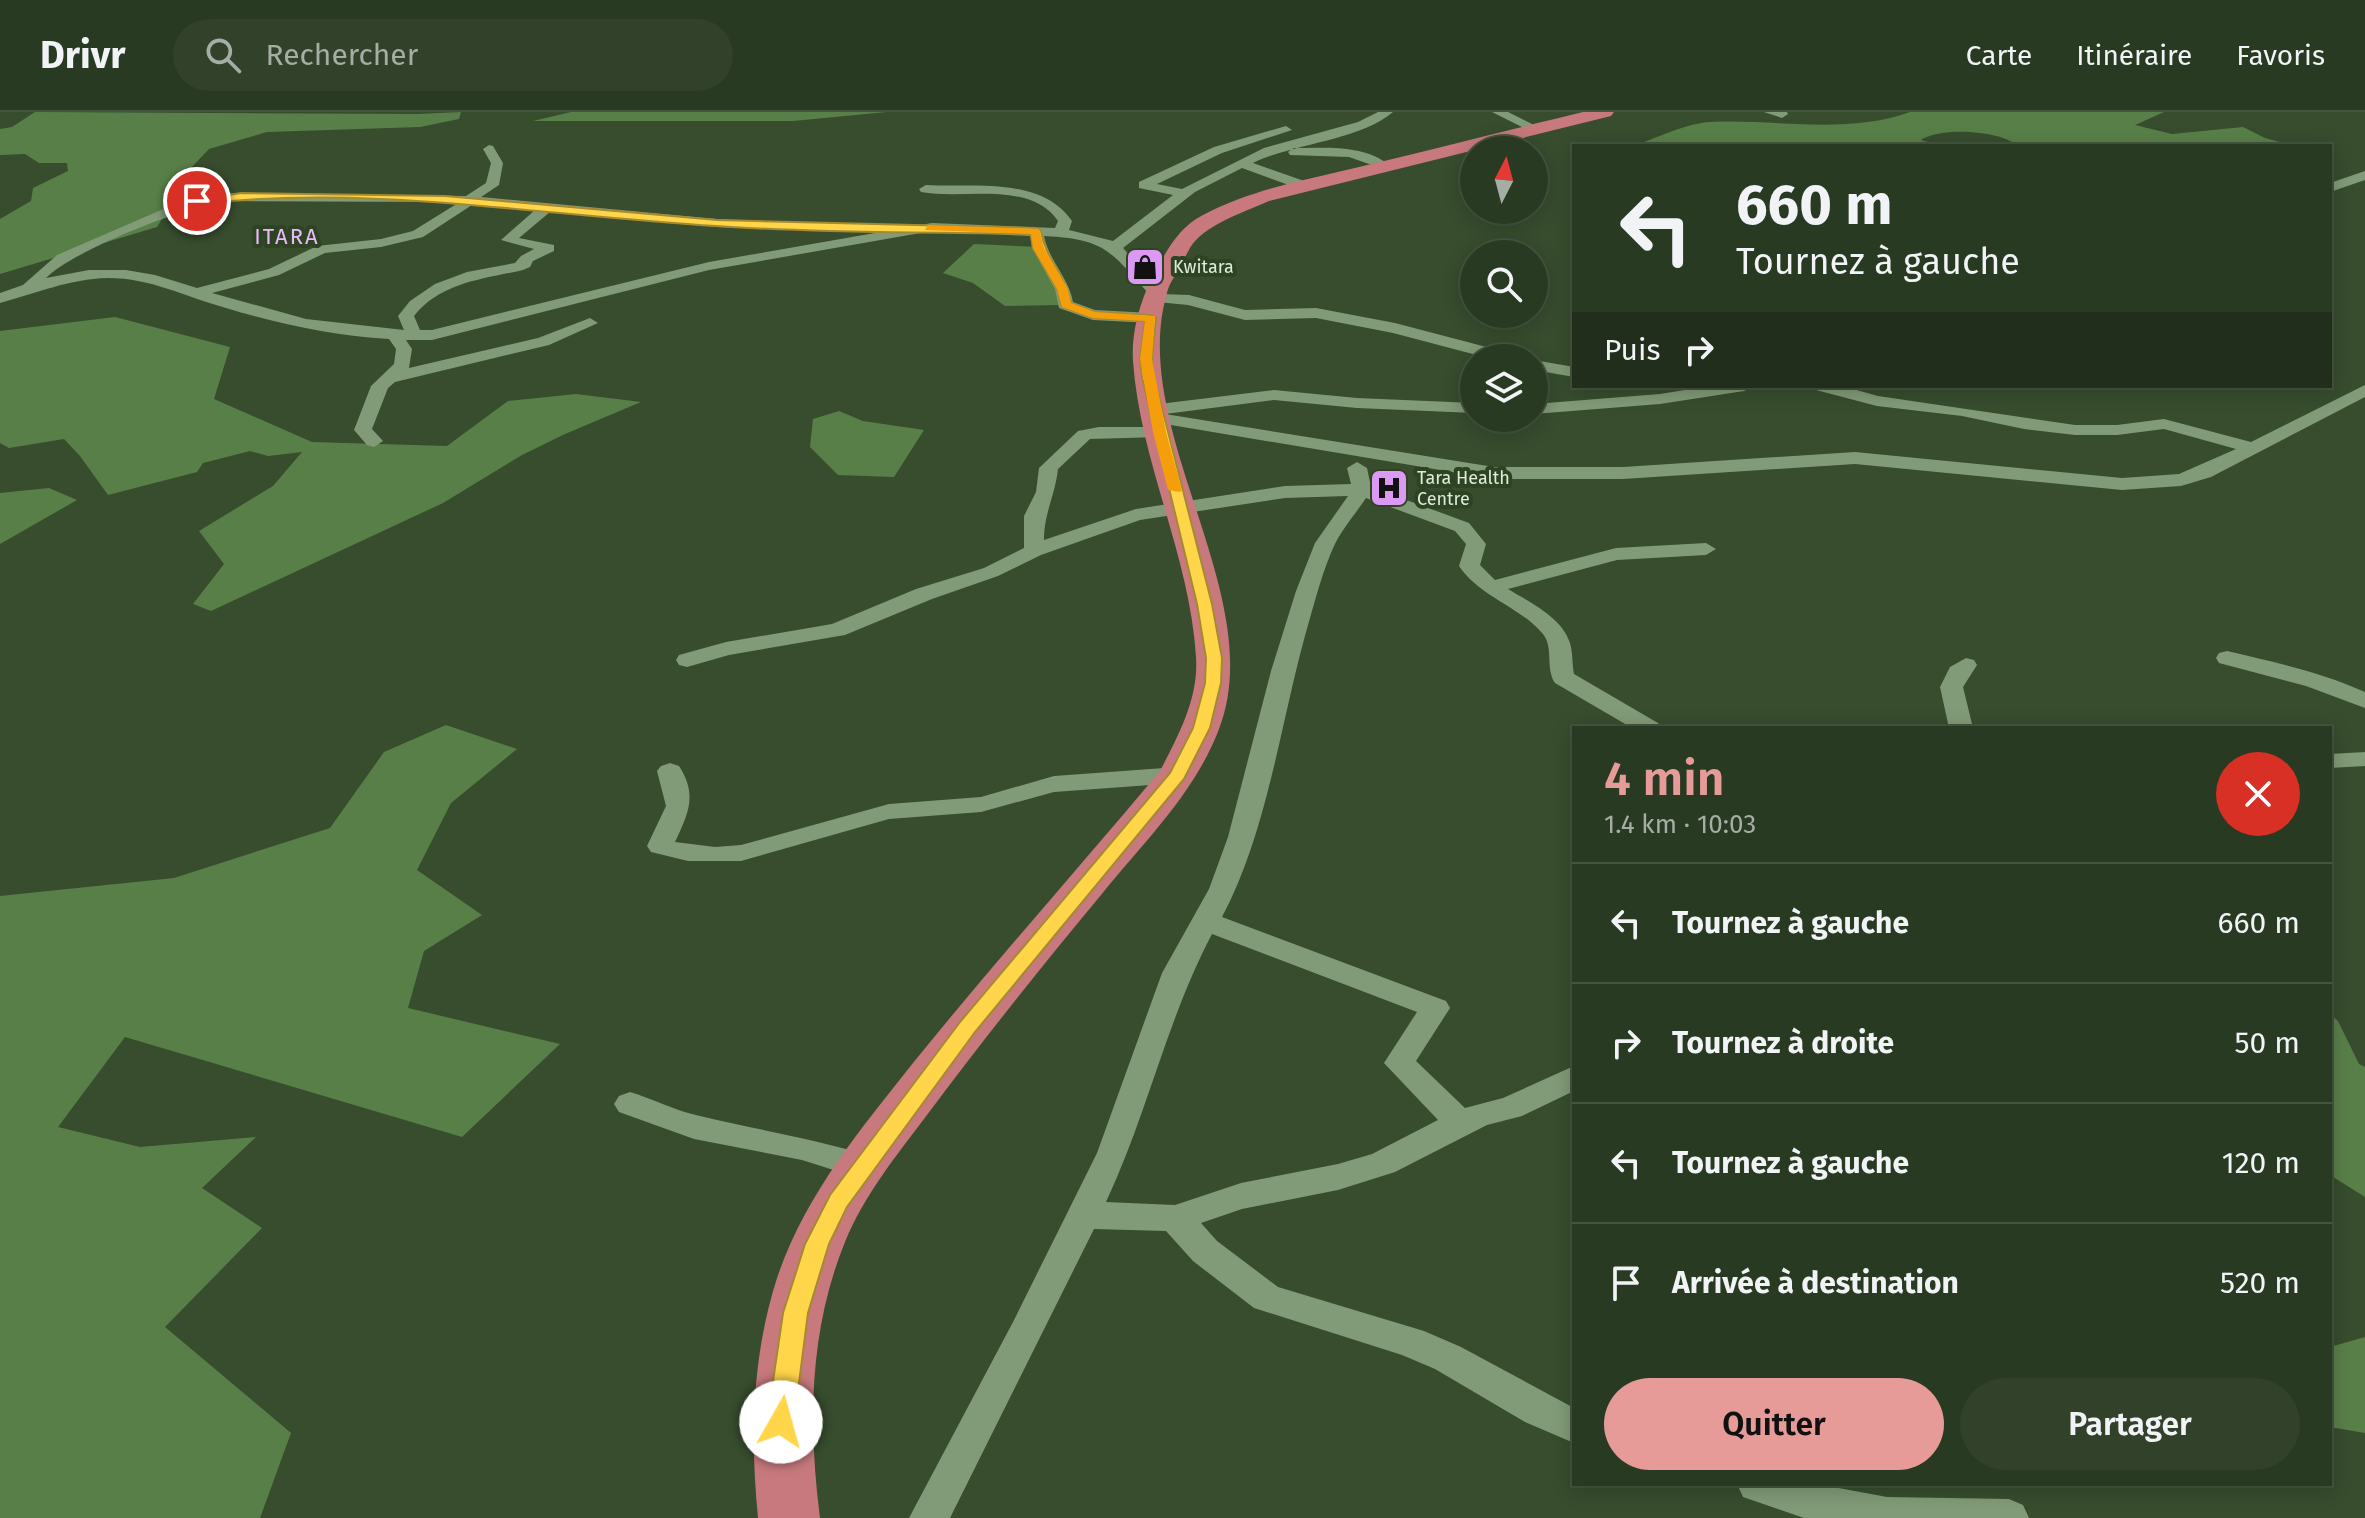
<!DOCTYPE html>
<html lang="fr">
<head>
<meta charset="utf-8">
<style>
  :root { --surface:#293a22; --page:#31412a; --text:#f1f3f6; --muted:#a5ada5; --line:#455440; --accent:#e69b98 }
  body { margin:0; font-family:"Fira Sans",sans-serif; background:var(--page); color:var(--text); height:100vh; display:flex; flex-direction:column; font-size:30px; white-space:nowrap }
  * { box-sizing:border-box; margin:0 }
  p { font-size:26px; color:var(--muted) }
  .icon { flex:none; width:44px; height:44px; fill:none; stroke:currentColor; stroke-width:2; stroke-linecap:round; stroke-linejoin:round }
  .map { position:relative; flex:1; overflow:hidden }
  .panel { position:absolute; left:1572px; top:614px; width:760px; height:760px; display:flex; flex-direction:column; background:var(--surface); border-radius:0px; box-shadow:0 4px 20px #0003,0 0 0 2px var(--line) }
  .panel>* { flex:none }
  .banner { position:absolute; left:1572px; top:32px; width:760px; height:244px; border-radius:0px; box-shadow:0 4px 20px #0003,0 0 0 2px var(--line); background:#293a22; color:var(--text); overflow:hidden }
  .needle { width:52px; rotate:6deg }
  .tools { position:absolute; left:1460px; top:24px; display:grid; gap:16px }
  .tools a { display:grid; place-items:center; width:88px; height:88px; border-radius:50%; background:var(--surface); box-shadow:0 4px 20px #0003,0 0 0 2px var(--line); font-size:40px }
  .pin { position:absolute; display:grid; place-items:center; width:68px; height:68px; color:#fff; margin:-34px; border:4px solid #fff; border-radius:50%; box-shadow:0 2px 8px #0007 }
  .me { position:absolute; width:88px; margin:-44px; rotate:7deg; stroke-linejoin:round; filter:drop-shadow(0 0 6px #0008) }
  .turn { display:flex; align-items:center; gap:28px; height:168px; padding:0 32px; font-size:36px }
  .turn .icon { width:104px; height:104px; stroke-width:2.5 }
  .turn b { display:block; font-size:56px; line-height:68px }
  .then { display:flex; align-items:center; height:76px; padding:0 32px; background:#0003; gap:16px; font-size:30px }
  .round { display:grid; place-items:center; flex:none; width:84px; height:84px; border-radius:42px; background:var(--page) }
  .overview { display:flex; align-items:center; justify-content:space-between; height:136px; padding:0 32px }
  h1 { font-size:48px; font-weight:600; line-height:60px; color:var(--accent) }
  .button { display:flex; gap:16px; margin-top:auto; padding:16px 32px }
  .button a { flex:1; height:92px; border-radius:48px; background:var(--accent); color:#111; font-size:32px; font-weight:600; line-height:92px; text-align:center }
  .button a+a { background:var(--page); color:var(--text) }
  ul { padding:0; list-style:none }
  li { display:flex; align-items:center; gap:24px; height:120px; padding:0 32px; border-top:2px solid var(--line) }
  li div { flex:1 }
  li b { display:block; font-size:30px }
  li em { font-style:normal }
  header { display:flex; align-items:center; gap:48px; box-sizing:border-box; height:112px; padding:0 40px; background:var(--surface); border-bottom:2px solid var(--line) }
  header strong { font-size:38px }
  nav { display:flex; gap:44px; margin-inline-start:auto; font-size:28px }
  .search { width:560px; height:72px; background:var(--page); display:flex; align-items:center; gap:20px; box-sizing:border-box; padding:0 28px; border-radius:44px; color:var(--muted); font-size:30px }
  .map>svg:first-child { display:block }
  .green { fill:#597f49 }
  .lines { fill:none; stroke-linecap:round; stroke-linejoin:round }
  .minor { fill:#819a77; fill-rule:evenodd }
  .highway { fill:#c7797d; fill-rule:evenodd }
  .route { fill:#ffd54a; stroke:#a68a30; stroke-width:2 }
  .slow { fill:#f59e0b }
  .labels { text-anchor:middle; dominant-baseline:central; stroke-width:8; stroke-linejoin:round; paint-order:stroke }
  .far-poi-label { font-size:18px; fill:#deecd9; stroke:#2d4323; text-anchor:start }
  .far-quarter-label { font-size:22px; letter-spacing:2px; fill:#e9bafa; stroke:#2d4323 }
</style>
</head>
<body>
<header>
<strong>Drivr</strong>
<div class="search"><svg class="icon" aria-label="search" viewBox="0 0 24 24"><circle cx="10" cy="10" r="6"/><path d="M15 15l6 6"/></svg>Rechercher</div>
<nav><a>Carte</a><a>Itinéraire</a><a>Favoris</a></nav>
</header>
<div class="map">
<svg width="2365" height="1406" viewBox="0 0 2365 1406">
  <rect width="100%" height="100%" fill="#374d2e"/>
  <path class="green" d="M35,0L418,2L461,0L459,7L420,15L267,20L209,37L189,58L207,64L179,79L157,115L0,162V107L31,89L33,76L68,59L67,51H39L25,42L0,43V17L12,15Z
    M571,0H887L793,9H533Z
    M1910,0H2164L2135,13L2172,22L2243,15L2265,26L2295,34H2021C2015,32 2009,28 2003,26C1982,19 1940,16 1921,28L1943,34H1633C1657,26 1686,11 1711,10C1776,7 1847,23 1910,0Z
    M974,132L1038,135L1065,193L1005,194L973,171L943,161Z
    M115,205L230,235L214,287L312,330L447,334L508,289L576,282L641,290L565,322L522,343L443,391L211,499L193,492L224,452L199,419L273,374L302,340L268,344L250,339L203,351L197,360L108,383L80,344L64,327L9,336L0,331V219Z
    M839,299L863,309L924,318L894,365L838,363L810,335L813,307Z
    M49,376L77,388L0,432V381Z
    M446,613L517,637L451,691L417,758L482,803L424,839L408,896L560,932L462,1025L125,925L58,1015L140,1035L256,1025L202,1076L262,1116L165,1215L291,1321L260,1406H0V784L174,766L330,716L384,640Z
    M2330,902L2338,909L2359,952L2365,955V1085L2330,1063Z
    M2365,1225V1321L2330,1315V1235Z"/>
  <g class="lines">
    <path class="minor" d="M1378,0H1393C1359,29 1294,31 1253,51L1307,70V76H1297L1242,56L1195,80L1123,136L1160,177L1161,182L1189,183L1245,198L1316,196L1395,211L1513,242L1515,246H1488L1393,221L1316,206L1245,208L1188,193L1147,189L1145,186L1149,182C1110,139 1106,127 1044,124C1049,149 1069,166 1073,190L1095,198L1151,201L1159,206L1151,211L1093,208L1059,196L1055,177L1032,136L1030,124L932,119L709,158L432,228H406L412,237L409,256L538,226L590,206L598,211L549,233L395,270L388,276L372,317L383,329L374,335L367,333L354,318L371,274L394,252L396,237L389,227C334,224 279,212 226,196C186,185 151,166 108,166C69,167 37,181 0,191V181L23,173L57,143L182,89L221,81L466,84L486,71L491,51L483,37L489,33L493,34L503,51L499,73L481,85L717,107L850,112L857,116L850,120L717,115L550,100L519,126L554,133V139L533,149L530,155L523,158C484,167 441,170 414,204L420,218H432L709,150L932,111L1055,116L1058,109C1030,68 963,88 921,80L919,77L926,73C974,76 1041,64 1072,109L1069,118L1113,129L1173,83L1139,76V70L1214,35L1286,14L1292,18L1222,41L1157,72L1182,77L1264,36L1358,10ZM221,89L445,90L458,91L413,119L381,127L317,134L269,157L197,176L155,163L126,158H89L46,166C74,138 181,97 221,89ZM472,93L535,98L501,128L534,137L521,144L515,151L467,160L435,172L410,189L398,204L404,218L306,207L212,181L279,163L325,141L381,135L423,125Z
      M1492,0H1508L1542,17L1532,20Z
      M1764,0H1787L1788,2L1782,6Z
      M1294,36C1325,36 1364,32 1389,53L1383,57L1349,45L1290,43L1288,40Z
      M2365,59V68L2330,80V71Z
      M1534,248L1574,255V265L1534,258Z
      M2365,273V285L2211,365L2181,374L2122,378L1855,352L1623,367H1494L1159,311L1150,306L1155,301L1150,297L1159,292L1274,278L1357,286L1474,291V301L1357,296L1274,288L1165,302L1494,355H1623L1855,340L2122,366L2179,362L2236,337L2164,317L2117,323H2075L2024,317L1962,304L1877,294L1816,278L1813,274H1842L1878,284L2075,313H2117L2164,307L2251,330Z
      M1710,274H1753L1744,279L1660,292L1534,302V292L1660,282Z
      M1099,315H1160L1169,320L1160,325L1090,327L1058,357C1055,384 1044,401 1044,428L1136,397L1285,374L1351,372L1347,356L1357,350L1367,356L1371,375L1469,411L1486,432L1480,453L1495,468L1616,436L1706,431L1716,437L1706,443L1617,448L1508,477C1529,490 1562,505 1570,531C1573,541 1572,552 1574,562L1658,611L1661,616H1632L1555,571C1545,556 1554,536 1543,522C1519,494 1480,485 1459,454L1466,432L1455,419L1366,386C1356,401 1343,416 1335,432C1323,457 1316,486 1308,513C1281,607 1268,719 1222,805L1446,889L1450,896L1416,949L1465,996L1503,986L1574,954V979L1522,1004L1487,1013L1395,1060L1338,1078L1242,1097L1201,1111L1217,1129L1278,1175L1424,1219L1461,1235L1574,1296V1331L1525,1310L1435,1257L1402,1243L1254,1196L1193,1149L1166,1119L1094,1117L950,1406H909L1013,1210L1097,1041L1162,861L1209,777L1228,725L1271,559L1296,479L1315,431L1348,384L1285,386L1140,408L1041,443L998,464L932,487L845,523L729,543L687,555L679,553L676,548L679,543L726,530L832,512L916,477L984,456L1024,436V404L1036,380L1039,356L1078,319ZM1212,822L1417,900L1384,951L1438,1008L1372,1042L1338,1052L1241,1071L1175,1093L1106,1090C1147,1003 1167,907 1212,822Z
      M2227,539C2274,550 2321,560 2365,580V596L2306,574L2219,551L2216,546L2219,541Z
      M1966,546L1974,548L1977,553L1963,575L1973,616H1949L1940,575L1950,555Z
      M2365,640V654L2330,656V642Z
      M670,651L679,654C698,683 688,702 675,730L715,735L741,733L889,692L981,685L1054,664L1178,655L1187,658L1191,663L1187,668L1178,671L1054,680L981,700L889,707L741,749H688L651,740L647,734L666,694L657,659L661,654Z
      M630,980C653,987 676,999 700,1004C758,1018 816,1027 874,1045L879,1054L874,1063L862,1067L802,1048L694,1027L619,1000L614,992L619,984Z
      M1737,1372H1817L1887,1385L2009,1387L2023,1393L2029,1406H1804L1743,1385Z"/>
    <path class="highway" d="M1583,0H1614L1611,4L1269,89C1245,100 1215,109 1196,128C1189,135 1185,146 1181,154C1176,162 1169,172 1167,181C1127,318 1270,484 1219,617C1195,681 1143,731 1101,783C1041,855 983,928 927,1003C897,1043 864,1083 845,1130C809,1218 808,1313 820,1406H758C750,1325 752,1244 777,1166C805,1083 860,1018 913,951C993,852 1078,757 1160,659C1178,624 1199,586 1196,545C1190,444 1140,350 1133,249C1131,216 1143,179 1160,151C1171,131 1182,114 1203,103C1252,77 1306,68 1359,55C1434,37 1508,18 1583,0Z"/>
  </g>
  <path class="route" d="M241,81L445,84L717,108L1036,116L1041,119C1045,146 1066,164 1071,191L1095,200L1151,203L1156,206L1152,247L1154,265L1212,492L1222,546L1221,571L1210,616L1184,667L975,920L847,1095L829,1132L808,1201L794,1310L790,1318L781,1321L771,1318L767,1310L783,1201L805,1132L830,1083L960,910L1170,661L1193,616L1205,571L1206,546L1197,492L1142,265L1140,247L1145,209L1093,206L1062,195L1057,177L1033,136L1031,122C926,120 821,121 716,114C544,104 370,72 197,92L193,89Z"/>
  <path class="slow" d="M928,113L1039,117L1044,136L1068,177L1071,191L1095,200L1155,204L1152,247L1166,320L1182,378L1180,380L1168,378L1153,320L1140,247L1145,209L1093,206L1062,195L1057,177L1033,136L1031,122L925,118Z"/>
  <defs>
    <symbol id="shop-square" viewBox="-11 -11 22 22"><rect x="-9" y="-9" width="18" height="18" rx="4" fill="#dc99f4" stroke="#2d4323"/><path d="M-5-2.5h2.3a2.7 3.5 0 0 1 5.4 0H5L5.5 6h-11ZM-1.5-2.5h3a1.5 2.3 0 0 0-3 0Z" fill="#111"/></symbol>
    <symbol id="hospital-square" viewBox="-11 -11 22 22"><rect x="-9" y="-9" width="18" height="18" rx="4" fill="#dc99f4" stroke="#2d4323"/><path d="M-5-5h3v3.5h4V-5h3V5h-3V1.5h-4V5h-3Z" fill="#111"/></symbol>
  </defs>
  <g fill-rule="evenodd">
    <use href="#shop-square" x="1123" y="133" width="44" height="44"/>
    <use href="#hospital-square" x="1367" y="354" width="44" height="44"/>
  </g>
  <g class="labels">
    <g class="far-poi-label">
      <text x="1173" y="155">Kwitara</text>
      <text x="1417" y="366">Tara Health<tspan x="1417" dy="21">Centre</tspan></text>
    </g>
    <g class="far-quarter-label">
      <text x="287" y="124">ITARA</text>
    </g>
  </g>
</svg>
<div class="tools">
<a><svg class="needle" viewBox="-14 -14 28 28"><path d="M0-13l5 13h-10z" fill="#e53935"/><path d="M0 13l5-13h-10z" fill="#a5ada5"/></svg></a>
<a><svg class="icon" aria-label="search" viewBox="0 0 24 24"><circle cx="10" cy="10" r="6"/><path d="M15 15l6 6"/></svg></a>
<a><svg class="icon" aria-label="layers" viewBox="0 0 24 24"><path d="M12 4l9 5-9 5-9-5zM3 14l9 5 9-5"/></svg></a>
</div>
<div class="pin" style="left:197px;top:89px;background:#d93025"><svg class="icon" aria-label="arrive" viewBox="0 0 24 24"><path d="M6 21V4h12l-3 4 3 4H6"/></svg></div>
<svg class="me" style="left:781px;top:1310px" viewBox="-20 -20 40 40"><circle r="19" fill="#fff"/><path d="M0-13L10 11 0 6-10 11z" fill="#ffd54a"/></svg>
<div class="banner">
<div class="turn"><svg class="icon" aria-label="left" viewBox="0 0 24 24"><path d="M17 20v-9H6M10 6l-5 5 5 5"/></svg><div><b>660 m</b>Tournez à gauche</div></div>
<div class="then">Puis<svg class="icon" aria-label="right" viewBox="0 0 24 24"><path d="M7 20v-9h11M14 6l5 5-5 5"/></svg></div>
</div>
<section class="panel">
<div class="overview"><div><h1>4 min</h1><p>1.4 km · 10:03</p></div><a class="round" style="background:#d93025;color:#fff"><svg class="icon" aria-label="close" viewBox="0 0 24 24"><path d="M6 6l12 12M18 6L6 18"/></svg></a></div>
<ul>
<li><svg class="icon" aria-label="left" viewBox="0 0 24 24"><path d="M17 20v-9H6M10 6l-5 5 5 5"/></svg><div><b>Tournez à gauche</b></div><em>660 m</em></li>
<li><svg class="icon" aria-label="right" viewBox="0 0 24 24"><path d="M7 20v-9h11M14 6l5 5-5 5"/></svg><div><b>Tournez à droite</b></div><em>50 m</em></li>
<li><svg class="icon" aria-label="left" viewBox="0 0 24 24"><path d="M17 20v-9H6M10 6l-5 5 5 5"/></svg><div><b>Tournez à gauche</b></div><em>120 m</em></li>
<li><svg class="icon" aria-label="arrive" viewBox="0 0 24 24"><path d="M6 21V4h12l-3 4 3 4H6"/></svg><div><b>Arrivée à destination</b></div><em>520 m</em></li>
</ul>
<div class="button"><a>Quitter</a><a>Partager</a></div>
</section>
</div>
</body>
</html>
